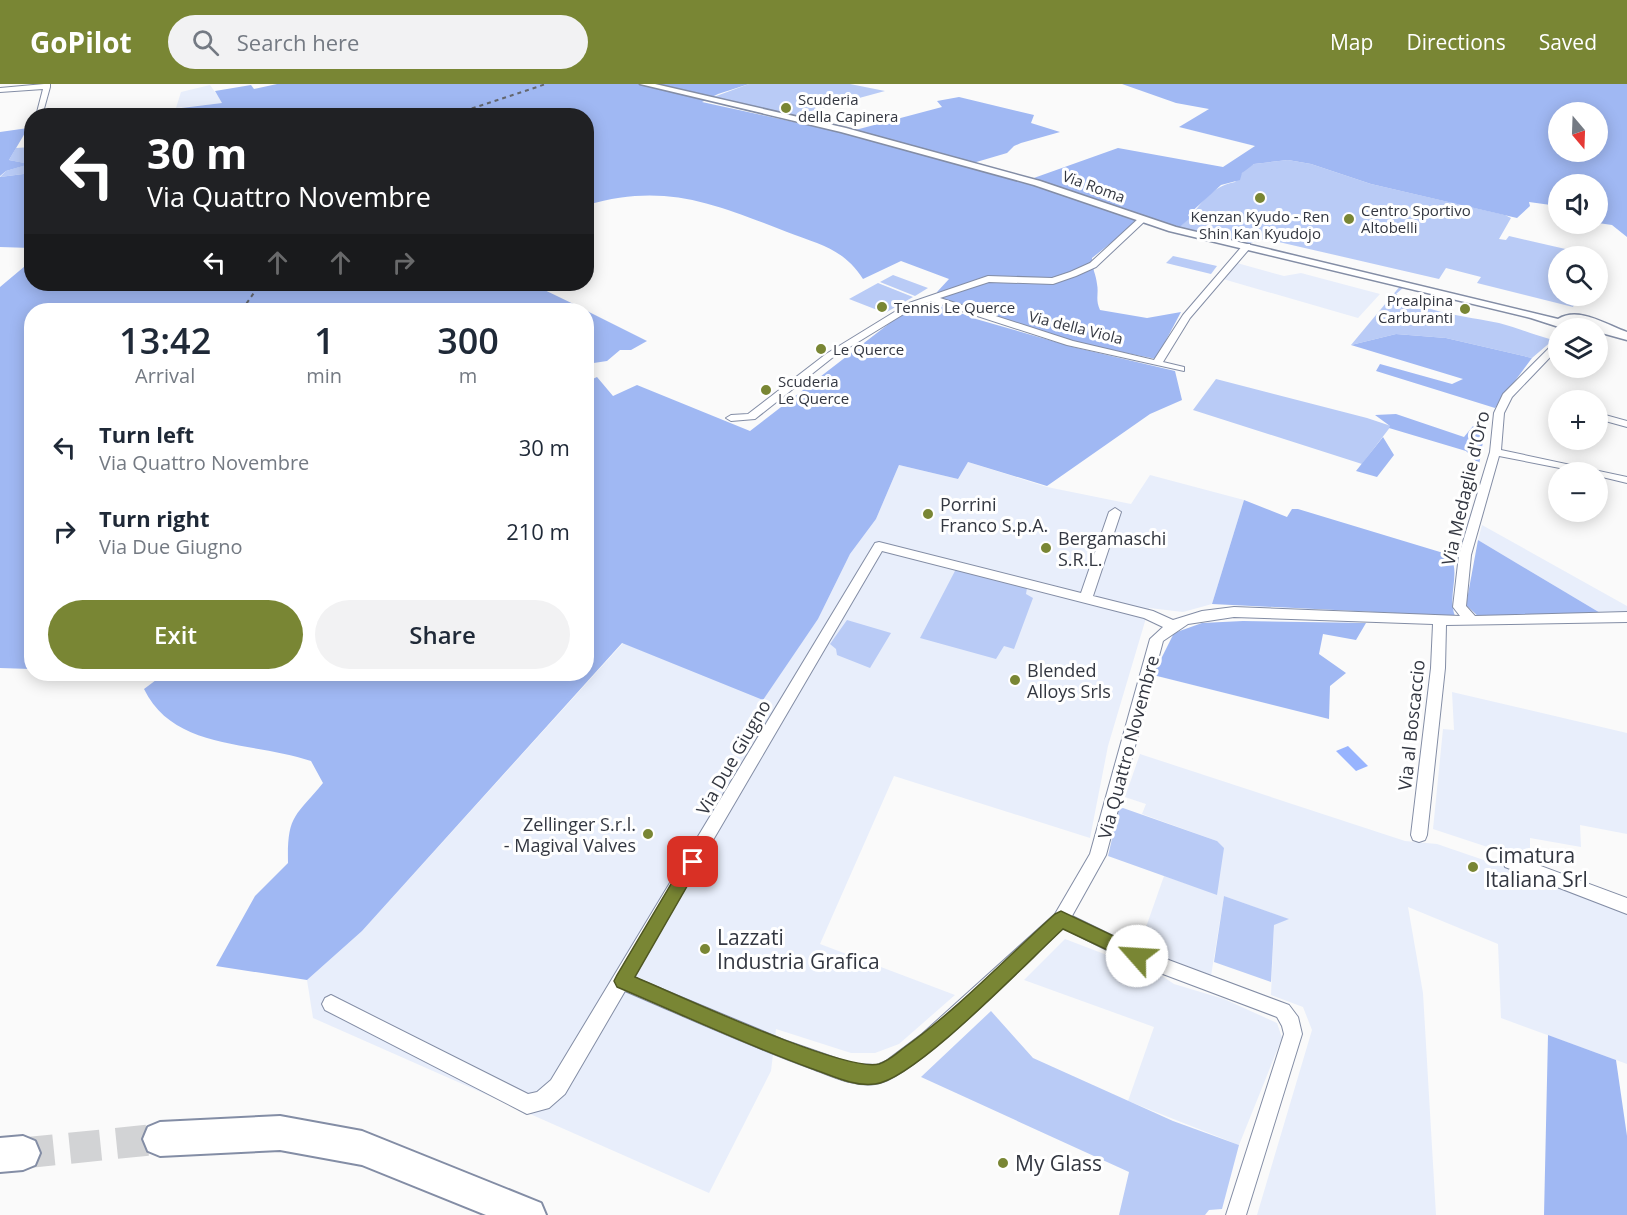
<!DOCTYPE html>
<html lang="en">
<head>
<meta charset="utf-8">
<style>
  :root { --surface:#fff; --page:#f2f2f3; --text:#1f2937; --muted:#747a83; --accent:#798634 }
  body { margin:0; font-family:"Open Sans",sans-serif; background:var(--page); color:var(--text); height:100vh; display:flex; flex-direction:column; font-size:22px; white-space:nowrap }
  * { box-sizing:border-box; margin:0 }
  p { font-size:20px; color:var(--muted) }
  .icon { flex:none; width:33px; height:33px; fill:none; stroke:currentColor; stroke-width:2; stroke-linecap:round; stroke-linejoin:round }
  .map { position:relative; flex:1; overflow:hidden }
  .panel { position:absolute; left:24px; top:219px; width:570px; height:378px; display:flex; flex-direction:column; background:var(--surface); border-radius:24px; box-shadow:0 3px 15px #0003 }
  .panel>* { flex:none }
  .top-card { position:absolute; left:24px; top:24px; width:570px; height:183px; border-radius:24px; box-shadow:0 3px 15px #0003; background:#202124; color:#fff; overflow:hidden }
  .needle { width:39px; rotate:161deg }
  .buttons { position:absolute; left:1548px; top:18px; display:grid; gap:12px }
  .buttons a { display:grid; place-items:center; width:60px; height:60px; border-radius:50%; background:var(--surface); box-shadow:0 3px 15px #0003; font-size:30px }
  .pin { position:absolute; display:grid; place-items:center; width:51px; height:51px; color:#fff; margin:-26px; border-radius:12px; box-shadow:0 3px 9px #0006 }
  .me { position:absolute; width:66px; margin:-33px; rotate:296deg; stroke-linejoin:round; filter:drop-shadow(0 0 4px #0008) }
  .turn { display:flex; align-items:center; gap:21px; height:126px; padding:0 24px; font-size:27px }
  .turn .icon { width:78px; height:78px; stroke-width:2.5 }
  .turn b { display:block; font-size:42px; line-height:51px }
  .lanes { display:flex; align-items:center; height:57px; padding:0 24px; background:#0003; justify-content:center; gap:30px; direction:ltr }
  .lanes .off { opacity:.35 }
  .eta { display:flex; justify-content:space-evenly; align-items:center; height:102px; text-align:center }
  .eta b { font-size:36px; font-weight:600; line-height:42px }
  .primary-button { display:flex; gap:12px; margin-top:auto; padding:12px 24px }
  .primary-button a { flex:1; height:69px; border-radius:36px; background:var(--accent); color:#fff; font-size:24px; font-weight:600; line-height:69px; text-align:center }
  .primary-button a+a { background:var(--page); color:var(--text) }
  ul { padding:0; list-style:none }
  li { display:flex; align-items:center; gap:18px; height:84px; padding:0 24px }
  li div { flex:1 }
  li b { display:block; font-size:22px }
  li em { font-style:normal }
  header { display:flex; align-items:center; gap:36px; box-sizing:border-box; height:84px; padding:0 30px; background:var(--accent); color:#fff }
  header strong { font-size:28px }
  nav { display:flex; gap:33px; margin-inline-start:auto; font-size:21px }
  .search { width:420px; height:54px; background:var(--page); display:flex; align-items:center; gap:15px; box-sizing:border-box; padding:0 21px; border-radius:33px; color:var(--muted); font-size:22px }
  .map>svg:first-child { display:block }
  .built { fill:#e8eefb }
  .green { fill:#b9cbf6 }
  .forest { fill:#a0b8f3; fill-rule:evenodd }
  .water { fill:#98b4fe }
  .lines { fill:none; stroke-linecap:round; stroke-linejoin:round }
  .primary-tunnel { stroke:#d2d3d5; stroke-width:31; stroke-dasharray:31 16; stroke-linecap:butt }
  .minor-casing { stroke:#838da5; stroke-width:2 }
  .tertiary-casing { stroke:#838da5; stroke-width:3 }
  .primary-casing { stroke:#838da5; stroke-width:4 }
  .minor { fill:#fff; fill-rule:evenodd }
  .tertiary { fill:#fff; fill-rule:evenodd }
  .primary { fill:#fff; fill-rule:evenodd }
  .rail-far1 { stroke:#64676e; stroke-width:2; stroke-dasharray:4 4; stroke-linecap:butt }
  .rail { stroke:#64676e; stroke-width:4; stroke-dasharray:8 8; stroke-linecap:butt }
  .route { fill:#798634; stroke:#4f5722; stroke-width:1.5 }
  .poi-dot { fill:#798634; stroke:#fff; stroke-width:2 }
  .labels { text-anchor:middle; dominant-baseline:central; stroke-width:6; stroke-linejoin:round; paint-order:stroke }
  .far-poi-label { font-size:15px; fill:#333741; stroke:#fff; text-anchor:start }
  .far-street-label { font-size:15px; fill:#333741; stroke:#fff }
  .street-label { font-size:18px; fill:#333741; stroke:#fff }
  .poi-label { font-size:18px; fill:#333741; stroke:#fff; text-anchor:start }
  .near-poi-label { font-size:21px; fill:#333741; stroke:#fff; text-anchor:start }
</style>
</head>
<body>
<header>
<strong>GoPilot</strong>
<div class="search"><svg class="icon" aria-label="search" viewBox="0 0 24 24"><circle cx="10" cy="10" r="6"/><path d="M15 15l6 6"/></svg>Search here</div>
<nav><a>Map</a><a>Directions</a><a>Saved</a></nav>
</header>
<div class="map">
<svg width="1627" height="1131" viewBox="0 0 1627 1131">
  <rect width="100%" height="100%" fill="#fafafa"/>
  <path class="built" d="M210,1L223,19L176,24L181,8Z
    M1237,179L1284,192L1301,189L1380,210L1358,234L1223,195Z
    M968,378L1047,403L1131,420L1150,391L1244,416L1212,520L1183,528L1149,524L1108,662L1090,754L894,692L820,860L955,911L899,960L875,969H851L776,945L771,987L709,1109L313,934L307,896L362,847L623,559L763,615L818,535L850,470L876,435L899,381L958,395Z
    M1482,441L1627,522V527L1602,530L1478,456Z
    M1452,608L1627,649V750L1580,741L1581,763L1530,754V777L1433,745L1443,645L1454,646Z
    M1140,670L1405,757L1437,760L1589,812L1627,829V980L1501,934L1498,860L1408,823L1423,909L1436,1131H1257L1312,946L1303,923L1271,911L1274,840L1288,835L1224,812L1211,892L1139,863L1164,792L1217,810V757L1142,730L1146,720L1125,713Z
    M1065,855L1162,892L1174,900L1224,915L1277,939L1282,954L1239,1061L1128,1017L1154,943L1024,896Z"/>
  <path class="green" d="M749,0H850L885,7L789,33L708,15Z
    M31,63V89L0,93L6,87L29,80L9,76L16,64Z
    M1288,76L1311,80L1371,100L1505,131L1511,134L1499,155L1506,156L1509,152L1596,172H1558V212H1578L1573,223L1477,199L1481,193L1446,184L1439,195L1266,155L1249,159L1179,144C1199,127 1206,103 1235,98L1245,85L1254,80Z
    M1173,172L1217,182L1211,190L1166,179Z
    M893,191L928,204L915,212L880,198Z
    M878,199L913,213L885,229L849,215Z
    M1401,201L1405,202L1396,210C1428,229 1464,232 1499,239C1518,244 1534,251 1553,256L1532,274L1446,254L1396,250L1351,261Z
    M1216,295L1367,334L1391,342L1362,380L1193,326Z
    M956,485L1027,504L1026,510L1033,514L1014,565L1004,562L996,575L920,554Z
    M847,536L891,549L870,584L837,571L836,565L830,560Z
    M1123,724L1217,757L1224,764L1217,811L1108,772L1119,725Z
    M1224,812L1289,835L1274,841L1271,898L1214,878Z
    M991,927L1033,974L1173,1037L1239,1061L1222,1125L1209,1126L1205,1131H1119L1129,1088L921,993Z"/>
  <path class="forest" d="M277,0H749L718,10L702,18L844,49L942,23L937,17L959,13L1034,31L1031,39L1060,48L1021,59L1014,62L1007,69L973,79L1031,95L1118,64L1223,83L1255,62L1179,43L1209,25L1176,19L1122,0H1627V153L1612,141L1598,139V100H1558V122L1529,118L1530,122L1517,134L1371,100L1311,80L1288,76L1254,80L1242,89L1240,96L1221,101L1188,131L1190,134L1179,144L1141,135L1092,174C1092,185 1096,190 1097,200C1099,210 1095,215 1100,226L1147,234L1181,228L1156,275L1073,258L943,217L937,208L949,195L901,177L863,195C843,164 820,161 787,148C715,120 665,98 587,121L586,32H116L222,19L215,7L251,1L254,5ZM1558,28H1598V68H1558Z
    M28,44L9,76L30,80L6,87L0,92V48Z
    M31,89V164L0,163V93Z
    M31,177L32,200H532L586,226H32L31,585L0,584V203Z
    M929,217L976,235L1073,263L1175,287L1182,316L1150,330L1047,402L968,378L958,395L899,381L876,435L850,470L818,535L763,616L622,559L362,847L307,896L216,882L255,812L288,779C287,731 295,733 323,699L311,677C253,657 174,667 144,605L164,590H586V298L597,293L613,312L637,301L750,347L895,235Z
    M587,227L647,257L631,266H620L607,277L587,280Z
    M1396,250L1446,254L1532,274L1495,324L1376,287L1380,280L1452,300L1463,295L1351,261Z
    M1396,330L1464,353L1473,342L1485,346L1479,381L1466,367L1389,344L1390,342L1375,331Z
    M1383,353L1394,371L1377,393L1356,387Z
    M1244,416L1287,433L1292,425H1298L1450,471C1461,490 1447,511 1455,532L1212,520Z
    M1478,456L1602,530L1480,534L1466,521Z
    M1243,537L1366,539L1356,556L1323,550L1319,570L1346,589L1330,602L1329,635L1153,591L1174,549L1202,539Z
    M1548,951L1616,976L1627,1052V1131H1544Z"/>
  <path class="water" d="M1348,662L1368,682L1356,687L1336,667Z"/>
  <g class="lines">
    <path class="primary-tunnel" d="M23,1069L160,1055"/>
    <defs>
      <path id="minor" d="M44,0H50V3L42,32H36L43,5L0,8V4Z
        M1139,134L1146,136L1096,183L1076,192L1053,200L989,198L940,214L1073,257L1154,276L1183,231L1244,160H1250V164L1190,234L1163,278L1184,283V287L1067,261L931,217L915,223L832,274L755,335L731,337L726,334L731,331L748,330L826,270L909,219L988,192L1052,194L1070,188L1090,179Z
        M1558,257V265L1512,313L1504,329L1501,366L1627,393V399L1598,392V388H1580L1499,372L1471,471L1466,522L1475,532L1627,528V538L1446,541L1445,584L1427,751L1425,756L1419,758L1413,756L1411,751L1431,584L1433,540L1234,533L1188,540L1163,557L1106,771L1072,832L1142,866L1289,921L1298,933L1302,950L1246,1131H1226L1284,950L1282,942L1277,933L1131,878L1063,844C1030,875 912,997 875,1000C853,1003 831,992 810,984C747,961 686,933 625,907L565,1010L549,1024L527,1030L325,926L322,920L325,914L331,911L528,1010L537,1008L551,996L875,459L879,458L1081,509L1109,428L1115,424L1121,428L1093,512L1153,527L1173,536L1202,527L1234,523L1460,532L1453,523L1459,471L1490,368L1494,329L1503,310L1555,258ZM882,467L1144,534L1163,543L1150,555L1090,770L1055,830L922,950L886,977L877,981L853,980L784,956L633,893Z
        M1598,329L1627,337V343L1598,335Z
        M1511,771L1627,814V830L1505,783L1503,778L1505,773Z"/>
      <path id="tertiary" d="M640,0H655L846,44L1040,97L1176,143L1558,235C1579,222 1606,241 1627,248V256L1598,248V244C1588,244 1581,237 1570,238L1574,244H1562L1531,234L1169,147L1034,101L841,48Z"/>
      <path id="primary" d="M280,1032L362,1047L541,1119L546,1131H486L362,1081L280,1066L160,1072L148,1067L143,1055L148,1043L160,1038Z
        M23,1052L35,1057L40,1069L35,1081L23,1086L0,1088V1054Z"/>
    </defs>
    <use href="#minor" class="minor-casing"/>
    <use href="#tertiary" class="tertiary-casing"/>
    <use href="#primary" class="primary-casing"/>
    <use href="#minor" class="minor"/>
    <use href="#tertiary" class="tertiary"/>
    <use href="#primary" class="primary"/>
    <path class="rail-far1" d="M449,32L546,0
      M242,226L260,200"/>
    <path class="rail" d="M30,531L32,529"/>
  </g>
  <path class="route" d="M693,771L699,773L701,778L635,893C676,910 845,989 879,980C889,977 897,969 905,963C959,924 1006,874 1055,830L1061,827L1143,866L1145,872L1143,878L1137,880L1063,845C1029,876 915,996 875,1000C853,1003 831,991 810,984C744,960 681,930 617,903L614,897L617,891L687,773Z"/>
  <g class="poi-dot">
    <circle cx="786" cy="24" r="6"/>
    <circle cx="1260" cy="114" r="6"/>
    <circle cx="1349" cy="135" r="6"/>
    <circle cx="882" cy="223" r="6"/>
    <circle cx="1465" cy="225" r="6"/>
    <circle cx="821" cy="265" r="6"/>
    <circle cx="766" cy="306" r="6"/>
    <circle cx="928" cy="430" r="6"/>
    <circle cx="1046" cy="464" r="6"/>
    <circle cx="1015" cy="596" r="6"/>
    <circle cx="648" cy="750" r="6"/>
    <circle cx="1473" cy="783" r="6"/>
    <circle cx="705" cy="865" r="6"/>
    <circle cx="1003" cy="1079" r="6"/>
  </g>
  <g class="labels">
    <g class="far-poi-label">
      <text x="798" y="15">Scuderia<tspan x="798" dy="17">della Capinera</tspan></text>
      <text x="1361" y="126">Centro Sportivo<tspan x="1361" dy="17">Altobelli</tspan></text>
      <text x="1260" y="132" text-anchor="middle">Kenzan Kyudo - Ren<tspan x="1260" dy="17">Shin Kan Kyudojo</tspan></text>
      <text x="1453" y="216" text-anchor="end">Prealpina<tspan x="1453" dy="17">Carburanti</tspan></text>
      <text x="894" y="223">Tennis Le Querce</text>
      <text x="833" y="265">Le Querce</text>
      <text x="778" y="297">Scuderia<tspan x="778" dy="17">Le Querce</tspan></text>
    </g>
    <g class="far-street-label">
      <text transform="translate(1094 102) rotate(20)">Via Roma</text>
      <text transform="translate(1076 243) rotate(14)">Via della Viola</text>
    </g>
    <g class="street-label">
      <text transform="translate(1465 404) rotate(-77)">Via Medaglie d'Oro</text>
      <text transform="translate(1411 641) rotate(-84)">Via al Boscaccio</text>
      <text transform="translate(1128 663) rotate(-75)">Via Quattro Novembre</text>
      <text transform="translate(733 673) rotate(-60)">Via Due Giugno</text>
    </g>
    <g class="poi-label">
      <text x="940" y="420">Porrini<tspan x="940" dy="21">Franco S.p.A.</tspan></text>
      <text x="1058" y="454">Bergamaschi<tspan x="1058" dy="21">S.R.L.</tspan></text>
      <text x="1027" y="586">Blended<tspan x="1027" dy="21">Alloys Srls</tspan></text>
      <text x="636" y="740" text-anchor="end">Zellinger S.r.l.<tspan x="636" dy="21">- Magival Valves</tspan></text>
    </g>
    <g class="near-poi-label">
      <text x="1485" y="771">Cimatura<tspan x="1485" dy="24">Italiana Srl</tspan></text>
      <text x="717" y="853">Lazzati<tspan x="717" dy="24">Industria Grafica</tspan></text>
      <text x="1015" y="1079">My Glass</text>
    </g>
  </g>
</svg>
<div class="buttons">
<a><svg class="needle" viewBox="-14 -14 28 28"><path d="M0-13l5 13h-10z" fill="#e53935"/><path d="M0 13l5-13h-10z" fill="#747a83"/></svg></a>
<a><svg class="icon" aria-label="sound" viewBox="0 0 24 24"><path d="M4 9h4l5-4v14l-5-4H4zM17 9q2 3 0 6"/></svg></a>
<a><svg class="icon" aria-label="search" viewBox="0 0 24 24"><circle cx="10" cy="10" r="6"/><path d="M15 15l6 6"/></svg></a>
<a><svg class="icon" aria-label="layers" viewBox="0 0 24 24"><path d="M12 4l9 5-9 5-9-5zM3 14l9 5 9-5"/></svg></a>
<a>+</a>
<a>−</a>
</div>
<div class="pin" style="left:693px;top:778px;background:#d93025"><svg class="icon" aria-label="arrive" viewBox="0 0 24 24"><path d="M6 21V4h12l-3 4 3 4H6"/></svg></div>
<svg class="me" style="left:1137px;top:872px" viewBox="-20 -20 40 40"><circle r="19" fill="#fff"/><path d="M0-13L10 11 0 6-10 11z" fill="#798634"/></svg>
<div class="top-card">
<div class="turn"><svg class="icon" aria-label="left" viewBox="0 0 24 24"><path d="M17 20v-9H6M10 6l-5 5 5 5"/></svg><div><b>30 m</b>Via Quattro Novembre</div></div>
<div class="lanes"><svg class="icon" aria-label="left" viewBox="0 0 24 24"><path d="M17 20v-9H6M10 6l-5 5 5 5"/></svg><svg class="icon off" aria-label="ahead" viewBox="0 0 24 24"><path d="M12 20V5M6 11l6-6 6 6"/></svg><svg class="icon off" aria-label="ahead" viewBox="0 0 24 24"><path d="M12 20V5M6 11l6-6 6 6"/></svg><svg class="icon off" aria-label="right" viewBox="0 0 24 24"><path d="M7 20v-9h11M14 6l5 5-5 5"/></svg></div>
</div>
<section class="panel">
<div class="eta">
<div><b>13:42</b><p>Arrival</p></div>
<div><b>1</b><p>min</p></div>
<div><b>300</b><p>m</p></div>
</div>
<ul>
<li><svg class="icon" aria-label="left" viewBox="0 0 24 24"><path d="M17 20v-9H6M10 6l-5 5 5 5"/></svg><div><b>Turn left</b><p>Via Quattro Novembre</p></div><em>30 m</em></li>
<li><svg class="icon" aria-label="right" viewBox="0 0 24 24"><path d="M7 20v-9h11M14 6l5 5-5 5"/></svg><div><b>Turn right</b><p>Via Due Giugno</p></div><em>210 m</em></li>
</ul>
<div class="primary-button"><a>Exit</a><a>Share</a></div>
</section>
</div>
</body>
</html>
